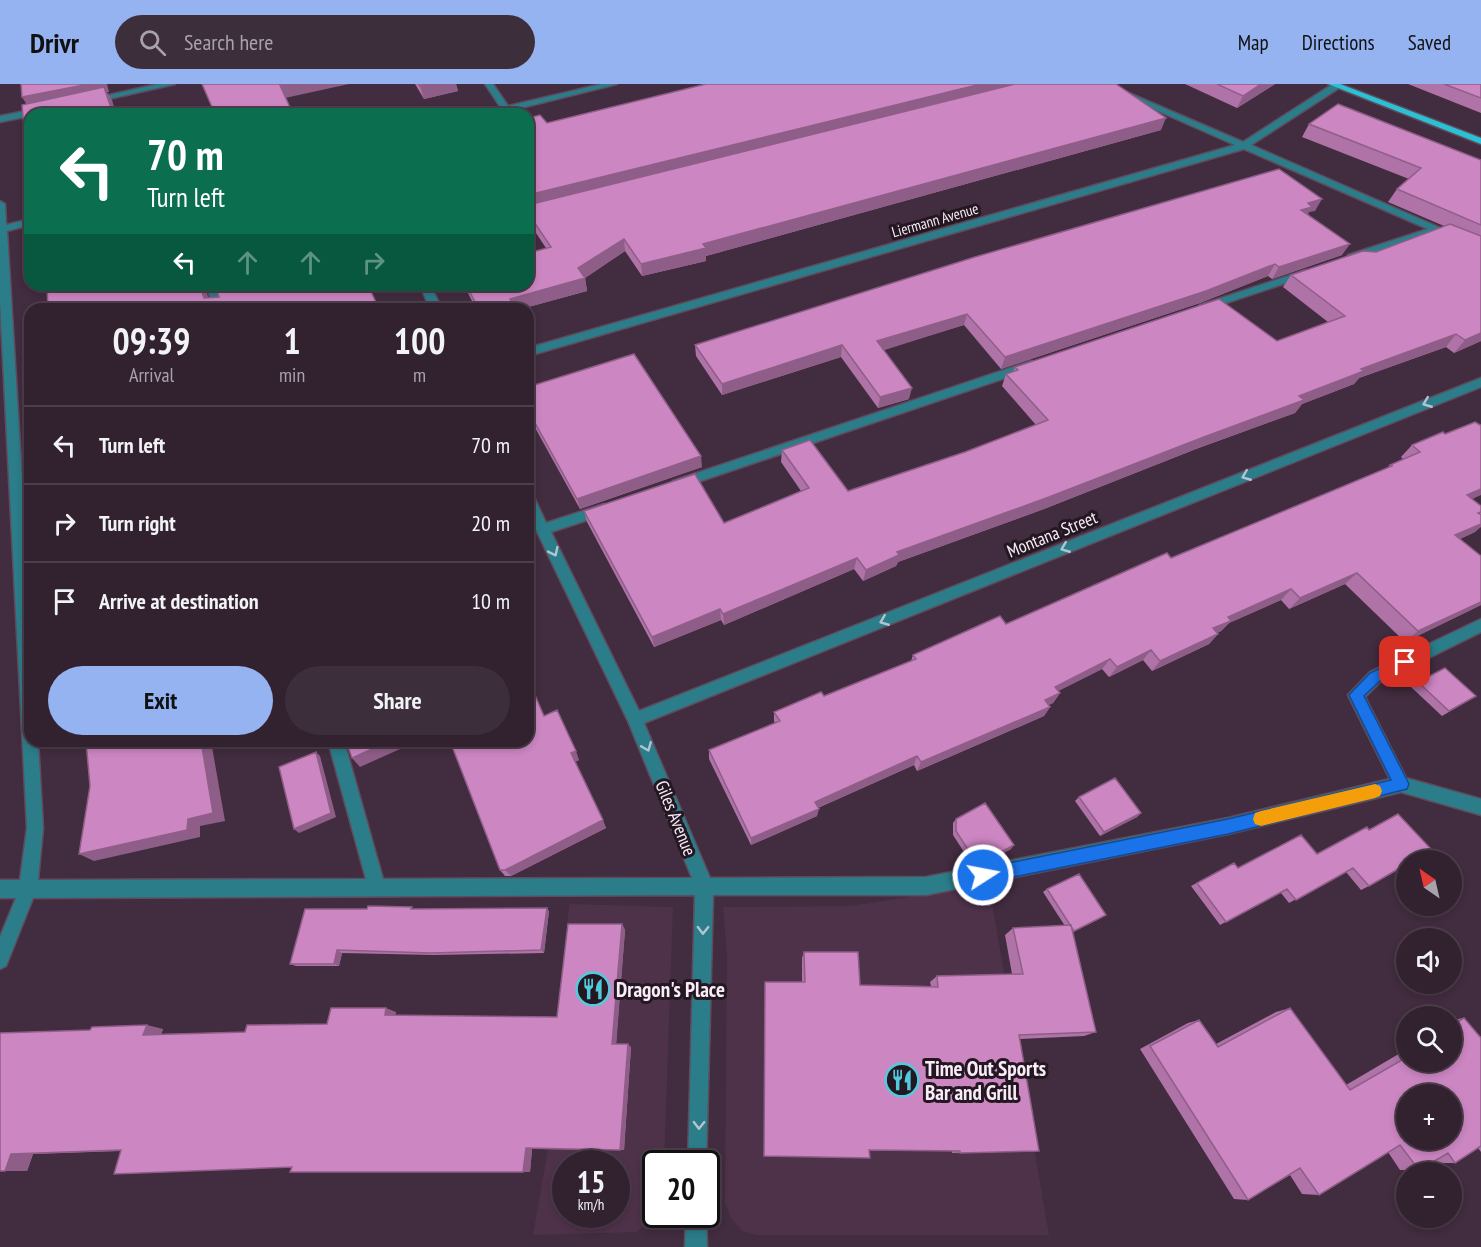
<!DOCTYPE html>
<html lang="en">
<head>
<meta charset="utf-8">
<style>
  :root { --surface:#32212f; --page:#3d2e3b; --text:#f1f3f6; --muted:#a8a3aa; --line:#4d3e4b; --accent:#95b2f1 }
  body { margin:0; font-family:"PT Sans Narrow",sans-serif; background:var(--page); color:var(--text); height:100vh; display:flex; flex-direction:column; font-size:22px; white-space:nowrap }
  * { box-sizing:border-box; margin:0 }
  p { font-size:20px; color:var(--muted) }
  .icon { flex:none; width:33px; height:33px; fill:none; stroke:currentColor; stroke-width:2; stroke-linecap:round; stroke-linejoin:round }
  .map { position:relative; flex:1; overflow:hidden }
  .drawer { position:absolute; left:24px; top:219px; width:510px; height:444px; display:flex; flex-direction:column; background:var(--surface); border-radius:18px; box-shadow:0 3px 9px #0003,0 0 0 2px var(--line) }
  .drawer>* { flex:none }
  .hud { position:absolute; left:24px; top:24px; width:510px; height:183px; border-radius:18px; box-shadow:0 3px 9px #0003,0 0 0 2px var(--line); background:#0b6e4f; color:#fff; overflow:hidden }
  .needle { width:39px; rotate:326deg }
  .controls { position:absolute; left:1396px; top:766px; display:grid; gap:12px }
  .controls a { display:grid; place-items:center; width:66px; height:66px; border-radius:50%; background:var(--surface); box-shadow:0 3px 9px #0003,0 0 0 2px var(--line); font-size:30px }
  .speed { position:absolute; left:552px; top:1066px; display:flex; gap:12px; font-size:30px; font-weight:700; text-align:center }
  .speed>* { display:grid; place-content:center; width:78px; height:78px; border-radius:50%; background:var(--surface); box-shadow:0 3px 9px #0003,0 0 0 2px var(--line); line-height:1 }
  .speed small { font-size:15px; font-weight:400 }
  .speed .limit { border:3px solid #111; border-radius:9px; background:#fff; color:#111 }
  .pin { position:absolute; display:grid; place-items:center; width:51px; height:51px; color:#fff; margin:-26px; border-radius:12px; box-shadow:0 3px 9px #0006 }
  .me { position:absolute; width:66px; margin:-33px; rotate:79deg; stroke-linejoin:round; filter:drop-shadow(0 0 4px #0008) }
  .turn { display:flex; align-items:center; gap:21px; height:126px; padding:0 24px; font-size:27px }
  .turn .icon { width:78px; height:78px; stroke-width:2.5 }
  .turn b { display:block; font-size:42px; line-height:51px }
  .lanes { display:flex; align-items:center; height:57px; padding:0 24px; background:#0003; justify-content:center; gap:30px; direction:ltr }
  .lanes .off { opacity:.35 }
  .eta { display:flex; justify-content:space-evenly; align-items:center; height:102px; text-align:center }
  .eta b { font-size:36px; font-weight:600; line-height:42px }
  .action { display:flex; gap:12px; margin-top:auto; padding:12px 24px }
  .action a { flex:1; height:69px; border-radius:36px; background:var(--accent); color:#111; font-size:24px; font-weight:600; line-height:69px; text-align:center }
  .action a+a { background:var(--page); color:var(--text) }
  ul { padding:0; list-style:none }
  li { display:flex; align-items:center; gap:18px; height:78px; padding:0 24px; border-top:2px solid var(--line) }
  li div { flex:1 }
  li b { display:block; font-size:22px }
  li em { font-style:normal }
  header { display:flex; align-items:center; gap:36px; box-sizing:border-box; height:84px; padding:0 30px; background:var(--accent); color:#111 }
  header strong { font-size:28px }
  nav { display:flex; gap:33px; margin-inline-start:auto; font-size:21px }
  .search { width:420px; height:54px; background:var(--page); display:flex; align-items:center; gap:15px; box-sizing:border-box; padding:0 21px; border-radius:33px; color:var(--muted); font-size:22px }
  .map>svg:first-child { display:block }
  .built { fill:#4e324a; fill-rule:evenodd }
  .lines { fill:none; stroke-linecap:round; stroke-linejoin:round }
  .minor-casing { stroke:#5f4b5d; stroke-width:3 }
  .major-casing { stroke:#5f4b5d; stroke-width:3 }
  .minor { fill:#2b7d89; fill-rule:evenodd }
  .major { fill:#2bc0d3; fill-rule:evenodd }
  .wall { fill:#af73a7 }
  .shaded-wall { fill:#8f5e88 }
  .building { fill:#cc86c2; stroke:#8f5e88; stroke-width:1.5; fill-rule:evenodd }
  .oneway { stroke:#b2c4d1 }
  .route { fill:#1a73e8; stroke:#114b97; stroke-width:1.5 }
  .slow { fill:#f59e0b }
  .labels { text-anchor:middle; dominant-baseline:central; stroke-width:6; stroke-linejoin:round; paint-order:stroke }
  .far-street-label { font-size:15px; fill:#faebf8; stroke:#231821 }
  .street-label { font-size:18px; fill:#faebf8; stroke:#231821 }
  .near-poi-label { font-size:21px; font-weight:bold; fill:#faebf8; stroke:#231821; text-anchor:start }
</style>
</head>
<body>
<header>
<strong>Drivr</strong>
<div class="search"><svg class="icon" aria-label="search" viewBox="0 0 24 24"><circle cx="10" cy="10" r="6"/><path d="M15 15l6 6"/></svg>Search here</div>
<nav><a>Map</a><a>Directions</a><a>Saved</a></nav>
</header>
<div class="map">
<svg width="1481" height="1163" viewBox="0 0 1481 1163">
  <rect width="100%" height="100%" fill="#422c3f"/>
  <path class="built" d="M989,801L1049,1151H756L742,1147L731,1134L725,1119L727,871L723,823L849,822Z
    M569,820L673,823L664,1080H656L655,1127L648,1140L636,1148L533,1151L548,1065ZM566,1080H616V1131H566Z"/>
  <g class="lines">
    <defs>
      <path id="minor" d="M158,0H175L91,19L87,16Z
        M485,0H493L508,22L602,0H617L497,30H482L501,24Z
        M1097,0H1108L1243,58L1333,0H1339V4L1251,61L1445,146L1356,175H1348V171L1428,145L1244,65L528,272V264L1235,61Z
        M41,24L45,27L44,29L0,38V32Z
        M0,117L5,120L6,141L30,135V141L7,147L30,527V657H38L43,744L38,796L366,795L328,657H344L383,795L692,794L628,637L528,429V410L533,411L546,439L604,420L611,425L609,429L551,448L639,627L1481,294V303L644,639L710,794L926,793L1228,734L1390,695L1348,611L1370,588L1481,535V548L1380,598L1365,613L1406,694L1481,715V731L1401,708L1228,750L926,811H713L706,1084V1080H688L695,811L33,814L6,882L0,885V853L16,814H0V796H20L27,744L0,218Z
        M1306,186L1311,189L1310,191L1208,225L1204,227L1198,223L1200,221Z
        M207,201H217L225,225H213Z
        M420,201H430L442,225H430Z
        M1031,277L1035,278V284L683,403L678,405L671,400L673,397Z
        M706,1129L707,1163H685L686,1131H706Z"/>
      <path id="major" d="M1328,0H1340L1481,54V60Z"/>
    </defs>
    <use href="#minor" class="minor-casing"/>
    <use href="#major" class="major-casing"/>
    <use href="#minor" class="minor"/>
    <use href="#major" class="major"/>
  </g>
  <path class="wall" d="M415,0H456L458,7L424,15Z
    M1185,0H1275L1237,24Z
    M1408,0H1481V29Z
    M528,34L547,39L1161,46L706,172V177L642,192L625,167L585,194L587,207L521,225H476L464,201H528L546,164L528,137Z
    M1309,40L1481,76V257L1454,269L1446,263L1359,294L1354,300L1302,320L1295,329L1196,365L1044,425L898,478L896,482L863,497L854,485L724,541L721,536L654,563L587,438L584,427L724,439L801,407L781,378L782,366L848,407L965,368L1036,341L1002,302L1006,290L1013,288L1015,283L1277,257L1328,238L1283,203L1291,191L1376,168L1444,142L1388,118L1397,105L1409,95L1302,53Z
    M1315,127L1309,128L1308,130L1342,171L1272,195L1268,192L1200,219L1001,285L964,241L900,260L884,266L909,315L878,324L841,273L722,311L696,272L695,261Z
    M528,303L702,383L580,425L528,331Z
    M1443,348L1472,415L1481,422V430L1475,448L1460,455L1481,521L1405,558L1345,500L1289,525L1281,516L1229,539L1221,547L1217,549L1218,550L1209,560L1152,587L1143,576L1109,593L1102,585L1058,607L1060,609L1053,619L1048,621L1050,623L1044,632L917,687L914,681L818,724L817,732L751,761L709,675V666L775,639L774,637V628L824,612L911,577L913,571L1006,540L1171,474L1386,385L1390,381L1403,375L1401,373L1412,361Z
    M1418,598L1476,612L1442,632L1411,603Z
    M544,632L579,676L575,678L606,744L511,792H505L500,786Z
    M1079,713L1141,729L1137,733L1100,752L1075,717Z
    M956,735L1011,765L983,780L973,782L953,751V739Z
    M1367,743L1369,802L1361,806L1346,788L1289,819L1281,809L1220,841L1191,802L1234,779L1238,784L1317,770Z
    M1047,805L1101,834L1073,848L1096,948L1084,952L1020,955L1039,1067L952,1069V1067L869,1066L865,1074L764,1072L765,898H802V874L804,868L860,901L931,902L930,898L937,892L1012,890L1005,851L1013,844L1065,842L1043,808Z
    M415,825L549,827L544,869L434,871L342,869L339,882H296L290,880Z
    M622,840L625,846L616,960L631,963L624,1066L532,1065L530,1088L292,1083L121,1067L33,1070L27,1087H0L90,946L163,945L161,950L245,948L327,940L396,928L395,932L557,933Z
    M1290,924L1346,1001L1402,968L1400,966L1407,962V978H1452V936L1464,934L1481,954V1068L1478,1064L1455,1079H1436L1434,1077L1419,1086H1400L1388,1068L1319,1111L1302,1110L1290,1091L1248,1116L1234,1115L1140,965L1188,939L1199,936L1216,960L1276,928Z"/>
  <path class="shaded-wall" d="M89,0H107L109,8H107L112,16L116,30L29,24L22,13Z
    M285,0H349L285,14L280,1Z
    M431,0H456L458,7L424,15L420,2Z
    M981,0H1029L528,124V111Z
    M1261,0H1275L1237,24L1243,12Z
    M1166,34L1161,46L706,172V177L642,192L641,180L703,160Z
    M1322,115L1315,127L1309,128L1305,134L1301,126L1308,119Z
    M624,155L625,167L585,194L587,207L521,225H491L510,215L578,184Z
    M1350,160L1342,171L1272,195L1279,183Z
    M1275,180L1268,192L1200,219L1001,285L1005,273Z
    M200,201H205L211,225L204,214Z
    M967,230L964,241L875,269L877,257Z
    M1481,249V257L1454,269L1465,256Z
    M1456,250L1446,263L1359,294L1354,300L1302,320L1295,329L1196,365L1044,425L898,478L896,482L863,497L866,486L897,468L1299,312L1361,285Z
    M842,261L841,273L722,311V300Z
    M912,304L909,315L878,324L880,313Z
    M701,372L702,383L580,425L577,415Z
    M1481,405V411L1455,423L1467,411Z
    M1481,440V443L1475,448L1443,462L1455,451Z
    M857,474L854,485L724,541L723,530Z
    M1357,489L1345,500L1289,525L1300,514Z
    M1291,505L1281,516L1229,539L1221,547L1204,555L1213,544L1228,533Z
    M1481,518V521L1405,558L1418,547Z
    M720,525L721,536L654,563L652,553Z
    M1218,550L1209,560L1152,587L1160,577Z
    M1151,566L1143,576L1109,593L1117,583Z
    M1110,575L1102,585L1048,612L1055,603Z
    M1060,609L1053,619L1039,626L1045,616Z
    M1050,623L1044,632L917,687L921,678Z
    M201,657H211L225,737L200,742V753L94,777L79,770L188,735Z
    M390,657H418L360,683L352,674Z
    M576,667L579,676L574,678L571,669Z
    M316,668L320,672L336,733L299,749L294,745Z
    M917,672L914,681L813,726L815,718Z
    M819,725L817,732L751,761V754Z
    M1141,729L1137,733L1100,752L1104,748Z
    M603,736L606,744L511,792L505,786Z
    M1014,761L1011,765L983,780L986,776Z
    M547,824L549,827L544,869L541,866Z
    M622,840L625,846L616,963L612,960Z
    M337,866L342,869L339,882L334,880Z
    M386,924L396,928L394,935L385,931Z
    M147,941L163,945L160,954L143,951Z
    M628,960L631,963L624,1066H620Z
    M526,1064L532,1065L530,1088H523Z
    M11,1070H33L27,1087H5Z"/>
  <path class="building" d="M21,0H89L22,13Z
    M202,0H285L280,1L293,30H182L212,23Z
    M419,0H431L420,2Z
    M706,0H981L528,111V34L540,31L547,39Z
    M1015,0H1116L1166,34L703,160L706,164L641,180L624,155L578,184L585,194L510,215L512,219L491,225H479L466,201H528V169L551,163L528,129V121Z
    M1217,0H1261L1243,12Z
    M1444,0H1481V14Z
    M104,3L113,30H30V90H28L22,21Z
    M1338,20L1481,76V141L1397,105L1421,84L1309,40Z
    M1279,85L1322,115L1308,119L1312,123L1301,126L1350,160L1279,183L1275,180L1206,207L1005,273L967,230L877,257L912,304L880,313L842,261L722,300L695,261L975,173Z
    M1450,140L1481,152V249L1465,256L1456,250L1361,285L1364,287L1299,312L1304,316L1204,353L1049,413L897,468L899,471L866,486L857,474L723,530L720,525L652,553L584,427L695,390L724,439L809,404L782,366L810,356L848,407L965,368L1048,336L1006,290L1018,286L1015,283L1219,215L1277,257L1345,232L1291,191L1363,167L1376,168Z
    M47,201H200L204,214L219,213L215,201H368L379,225H48Z
    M634,270L701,372L577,415L528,326V303Z
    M1475,338L1480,341H1481V405L1467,411L1481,422V428L1478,429L1481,431V440L1455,451L1481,472V518L1418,547L1357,489L1300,514L1291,505L1228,533L1231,537L1213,544L1218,550L1160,577L1151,566L1117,583L1110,575L1055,603L1060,609L1045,616L1050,623L921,678L917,672L815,718L819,725L751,754L709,666L780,637L774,628L821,608L824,612L916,575L913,571L1000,532L1006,540L1167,469L1171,474L1392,382L1390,381L1420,368L1412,361L1443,348L1445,350Z
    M1445,584L1476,612L1449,627L1418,598Z
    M528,595L544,632L557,626L576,667L571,669L603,736L505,786H500L450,657H528Z
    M86,657H201L213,729L188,735L187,746L79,770L90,702Z
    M346,657H390L352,674Z
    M316,668L331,729L294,745L279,683Z
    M1115,694L1141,729L1104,748L1079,713Z
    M985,719L1014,761L986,776L976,778L956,747V735Z
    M1398,730L1431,765L1411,777H1407V780L1369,802L1353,784L1296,816L1287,805L1226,838L1197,799L1234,779L1238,784L1301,751L1317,770L1367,743L1369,746Z
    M1079,790L1106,831L1074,847L1047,805Z
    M368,822L412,823L411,825L547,824L541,866L431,869L337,866L334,880H290L305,825H367Z
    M568,840H622L612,960H628L620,1066L526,1064L523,1088H290L292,1083L114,1090L121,1066L11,1070L5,1087H0V949L90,946L92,943L147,941L143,951L245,948L247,941L327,940L331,924H386L385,931L557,933Z
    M1071,841L1096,948L1019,951L1039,1067L960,1069V1067L869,1066L870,1074L764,1072L765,898H805L804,868H858L860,901L938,903L937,892L1023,890L1013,844Z
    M1290,924L1350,1006L1407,973V978H1452V941L1464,934L1481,954V1062L1455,1079L1448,1069L1419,1086L1400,1061L1319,1111L1300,1084L1248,1116L1150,962L1199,936L1218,963ZM1407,1011H1452V1056H1407Z"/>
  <defs><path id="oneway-chevron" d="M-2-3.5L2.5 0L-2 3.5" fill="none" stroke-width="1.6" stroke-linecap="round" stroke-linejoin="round" transform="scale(1.5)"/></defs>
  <g class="oneway">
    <use href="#oneway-chevron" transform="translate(1427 319) rotate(158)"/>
    <use href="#oneway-chevron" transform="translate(1246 392) rotate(158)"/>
    <use href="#oneway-chevron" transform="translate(1065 464) rotate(158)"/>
    <use href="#oneway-chevron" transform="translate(554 468) rotate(64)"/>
    <use href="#oneway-chevron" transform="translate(884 537) rotate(158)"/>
    <use href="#oneway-chevron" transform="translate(647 663) rotate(68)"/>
    <use href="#oneway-chevron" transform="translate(703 846) rotate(91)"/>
    <use href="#oneway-chevron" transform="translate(699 1041) rotate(91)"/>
  </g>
  <path class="route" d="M1405,573L1410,574L1412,578L1410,583L1380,597L1364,612L1407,696L1409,700L1407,705L1228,750L983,799L977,797L975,791L977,786L983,784L1228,735L1391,696L1349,611L1370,589Z"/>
  <path class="slow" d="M1375,700L1380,702L1382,707L1380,712L1375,714L1261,742L1255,740L1253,735L1255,729L1261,727Z"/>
  <defs>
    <symbol id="restaurant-ring" viewBox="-11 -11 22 22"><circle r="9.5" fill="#231821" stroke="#53cadc" stroke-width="1.5"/><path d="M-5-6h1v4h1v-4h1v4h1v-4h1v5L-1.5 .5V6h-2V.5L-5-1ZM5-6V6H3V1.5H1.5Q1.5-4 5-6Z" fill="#53cadc"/></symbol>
  </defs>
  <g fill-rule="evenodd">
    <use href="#restaurant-ring" x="574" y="886" width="38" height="38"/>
    <use href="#restaurant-ring" x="883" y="977" width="38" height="38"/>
  </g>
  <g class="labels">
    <g class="far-street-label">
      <text transform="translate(935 136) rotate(-16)">Liermann Avenue</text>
    </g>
    <g class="street-label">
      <text transform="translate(1052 450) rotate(-22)">Montana Street</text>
      <text transform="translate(676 734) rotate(68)">Giles Avenue</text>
    </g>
    <g class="near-poi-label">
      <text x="616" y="905">Dragon's Place</text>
      <text x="925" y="984">Time Out Sports<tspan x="925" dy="24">Bar and Grill</tspan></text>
    </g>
  </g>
</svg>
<div class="controls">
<a><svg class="needle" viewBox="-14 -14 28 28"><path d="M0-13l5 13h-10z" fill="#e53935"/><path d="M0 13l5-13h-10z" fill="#a8a3aa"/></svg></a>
<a><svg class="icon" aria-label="sound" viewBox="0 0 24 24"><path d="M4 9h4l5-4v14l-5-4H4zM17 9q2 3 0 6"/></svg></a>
<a><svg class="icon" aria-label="search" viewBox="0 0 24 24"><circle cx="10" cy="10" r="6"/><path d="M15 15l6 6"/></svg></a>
<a>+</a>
<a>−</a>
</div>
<div class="speed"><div>15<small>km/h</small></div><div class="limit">20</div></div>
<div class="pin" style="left:1405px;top:578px;background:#d93025"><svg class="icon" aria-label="arrive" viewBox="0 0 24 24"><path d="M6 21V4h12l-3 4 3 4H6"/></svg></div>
<svg class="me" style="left:983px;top:791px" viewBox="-20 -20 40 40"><circle r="17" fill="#1a73e8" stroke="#fff" stroke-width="3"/><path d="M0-11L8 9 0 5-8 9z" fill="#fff"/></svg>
<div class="hud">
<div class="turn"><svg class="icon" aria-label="left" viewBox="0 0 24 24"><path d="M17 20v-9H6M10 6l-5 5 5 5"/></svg><div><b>70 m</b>Turn left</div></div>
<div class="lanes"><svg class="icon" aria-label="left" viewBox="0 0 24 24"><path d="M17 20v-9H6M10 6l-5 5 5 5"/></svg><svg class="icon off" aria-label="ahead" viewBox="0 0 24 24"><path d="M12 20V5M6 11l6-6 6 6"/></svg><svg class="icon off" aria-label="ahead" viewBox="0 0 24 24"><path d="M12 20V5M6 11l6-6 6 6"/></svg><svg class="icon off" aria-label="right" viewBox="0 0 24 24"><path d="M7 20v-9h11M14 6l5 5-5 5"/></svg></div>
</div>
<section class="drawer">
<div class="eta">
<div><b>09:39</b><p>Arrival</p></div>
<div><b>1</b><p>min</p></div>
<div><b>100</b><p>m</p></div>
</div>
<ul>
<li><svg class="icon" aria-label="left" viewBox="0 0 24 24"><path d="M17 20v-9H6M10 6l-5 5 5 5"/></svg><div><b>Turn left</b></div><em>70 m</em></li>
<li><svg class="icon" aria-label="right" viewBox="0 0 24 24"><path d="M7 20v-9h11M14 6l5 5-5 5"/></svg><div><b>Turn right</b></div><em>20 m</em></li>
<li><svg class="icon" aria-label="arrive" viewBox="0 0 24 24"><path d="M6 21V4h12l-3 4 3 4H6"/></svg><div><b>Arrive at destination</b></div><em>10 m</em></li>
</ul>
<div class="action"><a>Exit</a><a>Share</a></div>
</section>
</div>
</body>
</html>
